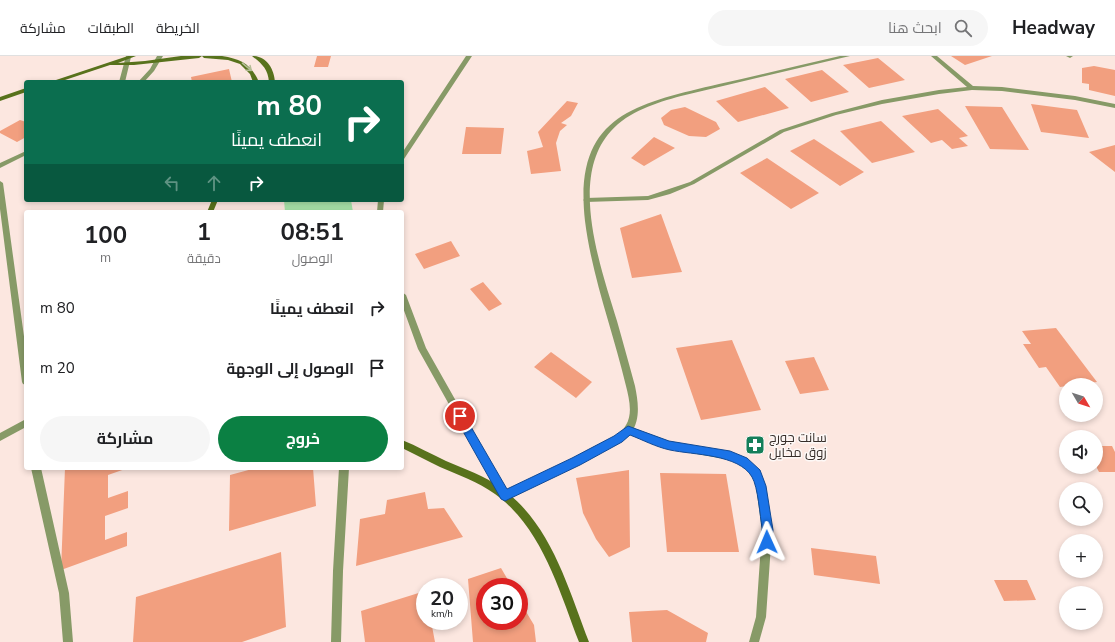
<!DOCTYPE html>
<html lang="ar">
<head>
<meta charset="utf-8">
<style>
  :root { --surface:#fff; --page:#f6f6f6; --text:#202124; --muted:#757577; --line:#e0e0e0; --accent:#0b8043 }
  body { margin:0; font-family:"Nunito Sans",Cairo,sans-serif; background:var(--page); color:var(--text); direction:rtl; height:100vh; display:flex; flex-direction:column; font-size:15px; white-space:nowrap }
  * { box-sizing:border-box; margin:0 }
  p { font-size:13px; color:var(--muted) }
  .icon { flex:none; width:22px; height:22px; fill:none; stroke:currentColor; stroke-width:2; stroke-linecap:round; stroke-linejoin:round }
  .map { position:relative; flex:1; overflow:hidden; direction:ltr }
  .side { position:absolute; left:24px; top:154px; width:380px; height:260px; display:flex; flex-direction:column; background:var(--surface); border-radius:4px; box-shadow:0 2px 6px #0003; direction:rtl }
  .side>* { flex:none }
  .banner { position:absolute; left:24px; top:24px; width:380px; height:122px; border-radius:4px; box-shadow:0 2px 6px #0003; direction:rtl; background:#0b6e4f; color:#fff; overflow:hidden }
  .needle { width:26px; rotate:129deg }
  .controls { position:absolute; left:1059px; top:322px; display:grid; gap:8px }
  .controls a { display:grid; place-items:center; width:44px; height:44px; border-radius:50%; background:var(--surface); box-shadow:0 2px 6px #0003; font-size:20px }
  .speed { position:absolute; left:416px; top:522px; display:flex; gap:8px; font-size:20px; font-weight:700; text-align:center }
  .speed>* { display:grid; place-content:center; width:52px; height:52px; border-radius:50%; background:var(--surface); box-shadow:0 2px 6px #0003; line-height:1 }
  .speed small { font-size:10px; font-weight:400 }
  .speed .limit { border:6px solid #d22; background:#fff; color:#111 }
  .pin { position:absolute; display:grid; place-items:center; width:34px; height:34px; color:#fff; margin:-17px; border:2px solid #fff; border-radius:50%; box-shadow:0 1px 4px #0007 }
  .me { position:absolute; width:44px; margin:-22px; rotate:359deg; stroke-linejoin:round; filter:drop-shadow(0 0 3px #0008) }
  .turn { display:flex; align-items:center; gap:14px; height:84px; padding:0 16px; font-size:18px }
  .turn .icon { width:52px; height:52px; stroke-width:2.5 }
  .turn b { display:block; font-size:28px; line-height:34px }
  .lanes { display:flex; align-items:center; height:38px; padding:0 16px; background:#0003; justify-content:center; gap:20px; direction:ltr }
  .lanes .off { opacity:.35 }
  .eta { display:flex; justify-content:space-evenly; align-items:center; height:68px; text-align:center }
  .eta b { font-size:24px; font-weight:700; line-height:28px }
  .action { display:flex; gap:8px; margin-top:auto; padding:8px 16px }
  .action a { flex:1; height:46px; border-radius:24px; background:var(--accent); color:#fff; font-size:16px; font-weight:700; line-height:46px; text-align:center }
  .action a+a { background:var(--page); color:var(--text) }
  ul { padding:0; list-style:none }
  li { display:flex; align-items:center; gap:12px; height:60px; padding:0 16px }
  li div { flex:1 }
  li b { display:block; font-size:15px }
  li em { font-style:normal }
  header { display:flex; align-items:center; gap:24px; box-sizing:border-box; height:56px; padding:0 20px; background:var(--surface); border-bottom:1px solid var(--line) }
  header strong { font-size:19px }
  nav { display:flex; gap:22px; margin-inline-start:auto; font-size:14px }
  .search { width:280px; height:36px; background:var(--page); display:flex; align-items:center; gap:10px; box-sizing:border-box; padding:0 14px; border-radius:22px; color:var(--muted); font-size:15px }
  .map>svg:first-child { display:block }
  .green { fill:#a7e2a8 }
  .building { fill:#f29f7f }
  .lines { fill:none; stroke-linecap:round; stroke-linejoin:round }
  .minor { fill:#879a67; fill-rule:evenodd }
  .tertiary { fill:#879a67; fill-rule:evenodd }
  .secondary { fill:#58721c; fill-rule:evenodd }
  .oneway { stroke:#b3bc94 }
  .route { fill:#1a73e8; stroke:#114b97 }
  .labels { text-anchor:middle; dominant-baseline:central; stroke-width:3; stroke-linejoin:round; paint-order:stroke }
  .poi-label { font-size:13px; fill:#362d29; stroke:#fdf8f6; text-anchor:start }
</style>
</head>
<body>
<header>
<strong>Headway</strong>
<div class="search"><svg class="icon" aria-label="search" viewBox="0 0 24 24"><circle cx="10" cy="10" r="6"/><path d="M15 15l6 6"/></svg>ابحث هنا</div>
<nav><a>الخريطة</a><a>الطبقات</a><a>مشاركة</a></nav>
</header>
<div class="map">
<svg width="1115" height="586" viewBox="0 0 1115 586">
  <rect width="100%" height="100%" fill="#fce7e0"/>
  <path class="green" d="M284,144H351L353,156H285Z"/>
  <path class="building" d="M317,0H331L328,11H314Z
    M951,0H992L965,9Z
    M878,2L905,24L869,32L843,9Z
    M1094,10L1115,14V40L1089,34V28L1082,27V12Z
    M229,13L232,26H192L191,21Z
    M822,14L849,36L811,46L785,23Z
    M765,31L789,52L738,66L716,45Z
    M567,45L578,47L571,60L561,67L567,69L560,75L556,87L561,115L531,118L527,95L543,91L538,76Z
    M1031,48L1077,54L1089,82L1041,76Z
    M965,50L1002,51L1029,94L990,93Z
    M685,51L716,66L720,73L706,81L689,80L664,69L661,62L671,54Z
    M938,53L968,80L959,82L968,90L952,93L942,84L931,87L902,60Z
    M20,64L26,66V81L17,86L0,77V75Z
    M881,65L915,96L872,107L840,75Z
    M466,71L504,72L501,98H462Z
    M654,81L675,92L644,110L631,102Z
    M814,83L864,116L840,130L790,95Z
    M1115,89V116L1089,96Z
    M767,102L819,137L791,153L740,117Z
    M661,158L682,216L632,222L620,172Z
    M451,185L460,200L424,213L415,198Z
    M483,226L502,248L489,255L470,233Z
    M1056,272L1097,326L1060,331L1046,311L1039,312L1023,288H1031L1022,275Z
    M732,284L761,354L701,364L676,292Z
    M551,296L592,326L576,342L534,311Z
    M814,301L829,334L800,338L785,305Z
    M1096,390H1112L1115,396V416H1099L1096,410Z
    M65,412H128L108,419V442L128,435V452L105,460V484L127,476V490L61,514Z
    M256,412H313L316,450L229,475L230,419Z
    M629,414L630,491L609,501L596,483L583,457L576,422Z
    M660,417L726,418L739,496H667Z
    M425,436L428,453L444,452L463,481L356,510L360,463L385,458L387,444Z
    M811,492L876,500L880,528L814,519Z
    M281,496L286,571L242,586H133L136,541Z
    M501,512L512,531H485V565H519V544L534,569L536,586H473L468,523Z
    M994,524H1027L1036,544L1004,545Z
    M425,535V565H431L435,586H365L361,555Z
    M667,554L708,577L706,586H632L629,556Z"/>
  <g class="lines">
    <path class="minor" d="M126,0L131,1L125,26H119Z
      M157,0H163L154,15L144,26H138L150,13Z
      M466,0H472L404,103L402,104V97Z
      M931,0H937L973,30L1002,31L1075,40L1115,48V52L1075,44L1002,35L972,34L939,38L882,48L836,59L784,76L694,128L670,138L648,144L586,146L583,144L586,142L648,140L690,126L780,74L832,57L882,44L939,34L967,31Z
      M1066,0H1073L1070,2Z
      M26,95V99L0,112V107Z
      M0,125L3,127L26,295V329L23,328L22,326L0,153Z
      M378,144H384L383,156H377Z
      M402,236L406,239L426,292L508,437L510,440L508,443L505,444L502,443L418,293L402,249Z
      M26,363V371L0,385V377Z
      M628,370L669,385L730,396L746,402L760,415L766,431L772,474L766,561L759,586H749L756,561L762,474L756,431L753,420L740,408L730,404L669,393L625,377L624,374L625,371Z
      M31,412H41L69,537L73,586H63L59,537Z
      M339,412H349L343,515L341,586H331L333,515Z"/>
    <path class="tertiary" d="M840,0H850L681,40C656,47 629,55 611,75C568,122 601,212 617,265C623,286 629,308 635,330C638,345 641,363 631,377C624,387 611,391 601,396C570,413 539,428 508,443L505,444L502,443L500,440L502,437C533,422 563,408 593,391C604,385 620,381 626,369C633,358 629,342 626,330C613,275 592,221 585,165C573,59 635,48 719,28C760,19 800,9 840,0Z"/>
    <path class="secondary" d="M128,0H136L118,7L145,5L181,0H222C241,3 251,8 259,26H253L250,18L240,8L228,4L204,2L202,0L199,2L134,9H110L59,26H50Z
      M252,0C267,0 274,13 275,26H269C268,13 262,8 252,0Z
      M26,32V36L0,45V41Z
      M212,144H218L213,156H207Z
      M402,384C417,390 431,398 446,405C465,413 485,420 501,432C551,467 568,532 589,586H579C559,534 542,472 495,438C478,426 459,419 440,411C427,405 415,398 402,392Z"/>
  </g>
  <defs><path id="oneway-shaft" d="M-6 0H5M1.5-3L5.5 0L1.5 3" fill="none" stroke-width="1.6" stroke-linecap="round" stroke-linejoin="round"/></defs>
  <use class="oneway" href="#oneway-shaft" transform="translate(247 11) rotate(40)"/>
  <path class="route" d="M460,356L463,357L507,433L572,402L614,380L628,370L669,385L730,395L747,402L760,414L766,430L773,474L771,490L767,492L763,490C760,484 762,478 762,472C760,460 758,431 752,421C739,398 693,399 670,394C656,391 643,384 630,379L622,386L580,409L509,443L505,445L501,443L456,363L455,360L456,357Z"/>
  <defs>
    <symbol id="pharmacy-square" viewBox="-11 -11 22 22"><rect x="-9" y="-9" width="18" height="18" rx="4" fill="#147f5a" stroke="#fdf8f6"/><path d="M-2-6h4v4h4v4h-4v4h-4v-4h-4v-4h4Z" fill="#fff"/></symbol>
  </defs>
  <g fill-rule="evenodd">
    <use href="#pharmacy-square" x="744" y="378" width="22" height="22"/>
  </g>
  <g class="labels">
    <g class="poi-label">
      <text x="769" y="382">سانت جورج<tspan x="769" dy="15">زوق مخايل</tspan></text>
    </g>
  </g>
</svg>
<div class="controls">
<a><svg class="needle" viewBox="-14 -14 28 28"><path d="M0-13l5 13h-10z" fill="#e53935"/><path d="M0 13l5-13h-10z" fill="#757577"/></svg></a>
<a><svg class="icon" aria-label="sound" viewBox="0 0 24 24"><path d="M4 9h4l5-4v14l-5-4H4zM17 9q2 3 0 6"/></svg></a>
<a><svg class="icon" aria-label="search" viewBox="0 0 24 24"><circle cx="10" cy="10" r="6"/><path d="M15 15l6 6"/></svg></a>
<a>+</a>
<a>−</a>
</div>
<div class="speed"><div>20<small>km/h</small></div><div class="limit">30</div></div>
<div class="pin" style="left:460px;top:360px;background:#d93025"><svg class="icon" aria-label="arrive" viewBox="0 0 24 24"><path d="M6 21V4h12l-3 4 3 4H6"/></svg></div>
<svg class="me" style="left:767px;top:486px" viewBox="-20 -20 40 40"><path d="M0-17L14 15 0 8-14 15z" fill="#1a73e8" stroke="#fff" stroke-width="4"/></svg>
<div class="banner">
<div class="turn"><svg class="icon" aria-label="right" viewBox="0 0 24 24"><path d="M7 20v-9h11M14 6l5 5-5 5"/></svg><div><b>80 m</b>انعطف يمينًا</div></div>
<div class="lanes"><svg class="icon off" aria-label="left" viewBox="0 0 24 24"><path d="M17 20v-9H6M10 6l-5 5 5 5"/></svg><svg class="icon off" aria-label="ahead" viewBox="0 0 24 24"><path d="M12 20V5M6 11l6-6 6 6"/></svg><svg class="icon" aria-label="right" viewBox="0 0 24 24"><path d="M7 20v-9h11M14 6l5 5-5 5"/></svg></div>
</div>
<section class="side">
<div class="eta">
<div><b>08:51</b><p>الوصول</p></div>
<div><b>1</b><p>دقيقة</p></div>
<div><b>100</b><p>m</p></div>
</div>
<ul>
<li><svg class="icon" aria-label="right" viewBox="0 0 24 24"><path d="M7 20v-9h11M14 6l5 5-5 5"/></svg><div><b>انعطف يمينًا</b></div><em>80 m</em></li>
<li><svg class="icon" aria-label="arrive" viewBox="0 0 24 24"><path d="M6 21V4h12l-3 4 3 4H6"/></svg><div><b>الوصول إلى الوجهة</b></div><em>20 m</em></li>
</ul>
<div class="action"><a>خروج</a><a>مشاركة</a></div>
</section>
</div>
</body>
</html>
